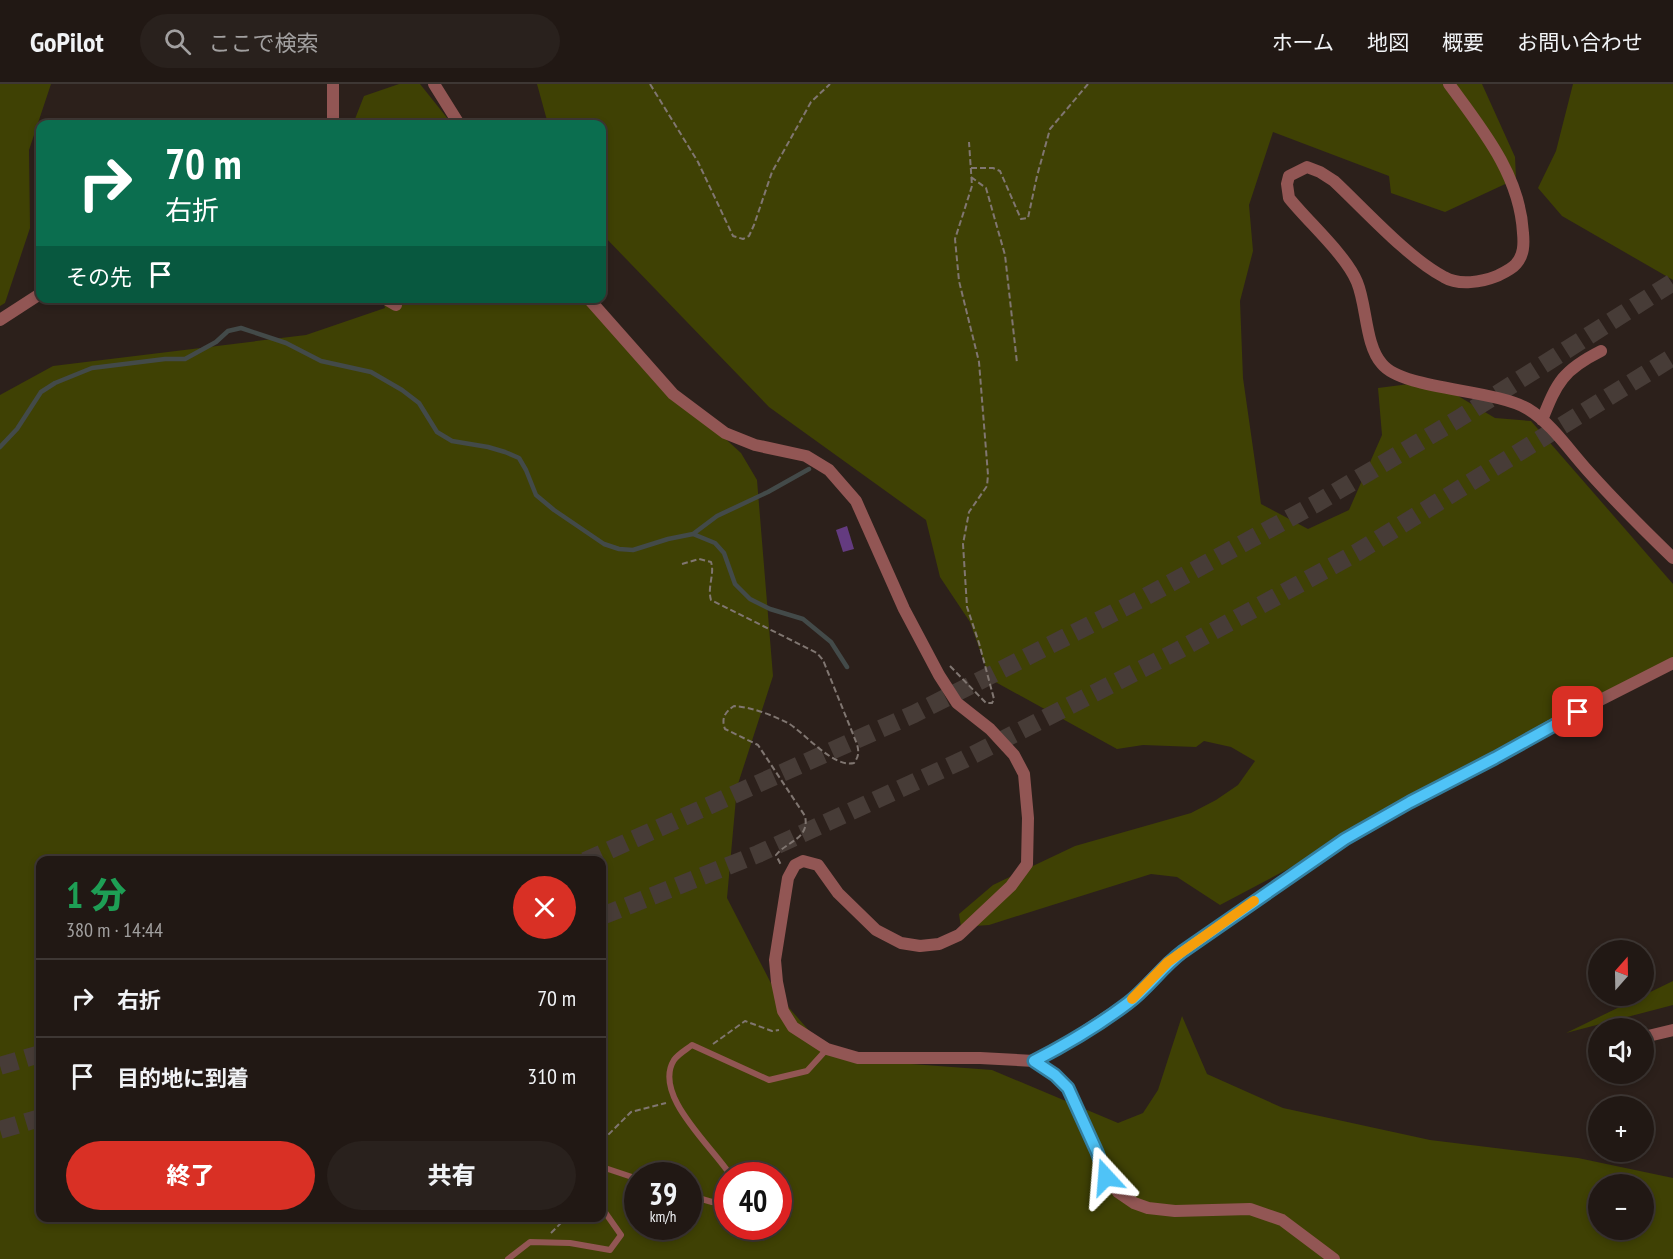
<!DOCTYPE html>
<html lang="ja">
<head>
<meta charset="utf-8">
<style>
  :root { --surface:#211814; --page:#29211d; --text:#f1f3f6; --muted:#a2a0a0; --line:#3e3734; --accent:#d93025 }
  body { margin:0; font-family:"PT Sans Narrow","Noto Sans JP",sans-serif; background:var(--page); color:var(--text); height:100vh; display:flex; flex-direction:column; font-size:22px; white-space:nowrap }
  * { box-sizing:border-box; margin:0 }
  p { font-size:20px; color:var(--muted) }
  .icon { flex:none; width:33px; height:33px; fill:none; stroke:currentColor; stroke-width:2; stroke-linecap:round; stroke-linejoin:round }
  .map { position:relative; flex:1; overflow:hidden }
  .panel { position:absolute; left:36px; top:772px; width:570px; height:366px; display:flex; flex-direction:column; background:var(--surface); border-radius:12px; box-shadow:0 3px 9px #0003,0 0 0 2px var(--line) }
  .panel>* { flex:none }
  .banner { position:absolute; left:36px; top:36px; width:570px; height:183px; border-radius:12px; box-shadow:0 3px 9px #0003,0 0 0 2px var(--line); background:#0b6e4f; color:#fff; overflow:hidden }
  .needle { width:39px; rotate:20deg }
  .tools { position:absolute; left:1588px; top:856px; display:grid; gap:12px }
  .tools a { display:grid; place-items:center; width:66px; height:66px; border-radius:50%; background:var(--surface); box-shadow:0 3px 9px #0003,0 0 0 2px var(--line); font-size:30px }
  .speed { position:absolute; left:624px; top:1078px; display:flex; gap:12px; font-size:30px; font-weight:700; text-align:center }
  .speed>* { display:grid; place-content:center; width:78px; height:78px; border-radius:50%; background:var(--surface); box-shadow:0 3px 9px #0003,0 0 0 2px var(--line); line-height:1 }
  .speed small { font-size:15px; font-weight:400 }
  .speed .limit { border:9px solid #d22; background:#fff; color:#111 }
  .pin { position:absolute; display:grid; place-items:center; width:51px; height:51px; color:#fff; margin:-26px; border-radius:12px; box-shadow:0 3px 9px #0006 }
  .me { position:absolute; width:66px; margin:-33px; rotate:341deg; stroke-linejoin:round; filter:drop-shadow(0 0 4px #0008) }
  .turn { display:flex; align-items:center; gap:21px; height:126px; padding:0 30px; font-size:27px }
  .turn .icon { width:78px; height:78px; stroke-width:2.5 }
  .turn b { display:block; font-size:42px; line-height:51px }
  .then { display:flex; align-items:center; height:57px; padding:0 30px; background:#0003; gap:12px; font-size:22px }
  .round { display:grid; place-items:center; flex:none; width:63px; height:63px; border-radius:32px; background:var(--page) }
  .head { display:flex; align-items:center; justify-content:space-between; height:102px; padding:0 30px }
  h1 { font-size:36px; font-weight:800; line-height:45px; color:#1e9e55 }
  .action { display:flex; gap:12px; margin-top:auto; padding:12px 30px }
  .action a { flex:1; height:69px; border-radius:36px; background:var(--accent); color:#fff; font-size:24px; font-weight:800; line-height:69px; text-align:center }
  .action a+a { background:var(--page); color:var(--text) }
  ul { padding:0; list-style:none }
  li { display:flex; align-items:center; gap:18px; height:78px; padding:0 30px; border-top:2px solid var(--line) }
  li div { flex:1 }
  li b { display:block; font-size:22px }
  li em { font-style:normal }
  header { display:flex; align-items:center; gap:36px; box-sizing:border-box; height:84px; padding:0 30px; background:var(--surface); border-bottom:2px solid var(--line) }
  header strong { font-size:28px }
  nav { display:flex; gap:33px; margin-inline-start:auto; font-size:21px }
  .search { width:420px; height:54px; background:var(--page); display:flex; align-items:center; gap:15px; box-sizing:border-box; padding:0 21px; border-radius:33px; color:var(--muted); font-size:22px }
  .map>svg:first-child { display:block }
  .green { fill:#3f4104; fill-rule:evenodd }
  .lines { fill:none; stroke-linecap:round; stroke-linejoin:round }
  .stream { stroke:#434a49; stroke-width:4.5 }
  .building { fill:#643b80 }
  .motorway-tunnel { stroke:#473c37; stroke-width:18; stroke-dasharray:18 9; stroke-linecap:butt }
  .path { stroke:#807671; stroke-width:2; stroke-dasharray:6 3; stroke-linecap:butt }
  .service { stroke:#925654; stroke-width:6 }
  .minor { stroke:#925654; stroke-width:12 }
  .tertiary { stroke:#925654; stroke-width:12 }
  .route-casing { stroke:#337fa1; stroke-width:15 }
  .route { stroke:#4fc3f7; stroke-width:10 }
  .slow { stroke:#f59e0b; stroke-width:10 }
</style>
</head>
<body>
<header>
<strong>GoPilot</strong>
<div class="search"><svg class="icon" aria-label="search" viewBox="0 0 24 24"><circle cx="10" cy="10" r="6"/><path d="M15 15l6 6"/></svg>ここで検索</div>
<nav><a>ホーム</a><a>地図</a><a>概要</a><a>お問い合わせ</a></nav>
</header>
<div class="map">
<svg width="1673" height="1175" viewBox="0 0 1673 1175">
  <rect width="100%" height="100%" fill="#2c201b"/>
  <path class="green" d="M0,0H51L29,66L30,144L5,219L0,222Z
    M399,0H420L452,40H353L364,12Z
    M537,0H1482L1515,73L1516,95L1445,128L1391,109L1389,92L1273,48L1249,121L1253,167L1240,217L1243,294L1261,420L1308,445L1349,426L1382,351L1378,304L1433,297L1495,334L1531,337L1673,500V575L1658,589L1220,821L1177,793L1151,790L989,841L961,843L959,830L993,801L1075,762L1191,729L1216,716L1238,701L1255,677L1231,663L1204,657L1196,663L1143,661L1117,665L990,595L970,538L940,493L926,436L769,323L602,150V40H548Z
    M1573,0H1673V196L1562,132L1538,104L1556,67Z
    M383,215H590L637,274L741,369L757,396L773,592L737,703L727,814L776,909L812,950L858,976L992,986L1118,1039L1143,1029L1158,1006L1182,932L1207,990L1283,1024L1430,1056L1578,1074L1673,1094V1175H0V311L53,282L306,251L385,224ZM40,777H602V1134H40ZM638,1092H688V1143H638ZM728,1092H778V1143H728ZM1599,1101H1644V1146H1599Z
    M1673,897V921L1566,949Z"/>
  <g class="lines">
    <path class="stream" d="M0,363L17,345L41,308L55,299L92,284L165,275H185L216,258L228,247L241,244L286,259L321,277L371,288L402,306L419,319L437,348L452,357L488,363L505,368L519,374L526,386L536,411L554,426L604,460L619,465L633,466L668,455L693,450L717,432L768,408L809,385
      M693,450L715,459L724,469L735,500L750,515L770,525L803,535L831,558L847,583"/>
  </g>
  <path class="building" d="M847,442L854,465L843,468L836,446Z"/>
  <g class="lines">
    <path class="motorway-tunnel" d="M585,777L914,630L1145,513L1317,419L1458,335L1673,198
      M602,832L758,770L965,675L1179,566L1356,469L1673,273
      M0,982L40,970
      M0,1046L40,1034"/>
    <path class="path" d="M650,0L698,78L733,152L743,155L749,152L754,141L772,88L811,18L830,0
      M971,84H993L1000,87L1021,135L1028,134L1037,92L1050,45L1088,0
      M971,93L986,104L1005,171L1017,279
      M682,480L699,475L711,478C715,490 707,503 711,516L817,569L823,576L857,660C859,668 859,672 854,679C833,684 806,650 788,639C772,631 751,623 734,622C725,628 721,634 725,645L758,661L805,732C810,755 787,757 776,771L781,781
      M950,582L986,619H992L994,615L979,559L967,523L963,460L969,428L987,402L988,391L979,278L959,197L955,155L972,102L969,58
      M713,960L745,937L772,947L779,946
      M602,1057L631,1028L666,1019
      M551,1149L566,1134"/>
    <path class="service" d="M602,1083L638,1095
      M731,1092C713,1063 652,1011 674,976C678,970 687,965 692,961L769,996L807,987L827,965
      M688,1111L712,1118L728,1116
      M508,1175L530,1158L570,1159L610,1166L621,1151L602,1124"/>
    <path class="minor" d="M333,0V40
      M1449,0C1482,45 1520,91 1523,149C1524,160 1524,171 1516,180C1512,185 1503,189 1497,192C1482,198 1459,202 1444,193C1408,174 1365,126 1334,97L1320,88L1307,83L1289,92L1287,100L1289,114C1308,138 1346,171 1357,198C1367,222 1365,261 1382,280C1403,306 1495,305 1528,325C1551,339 1569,366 1588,387C1615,417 1644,446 1673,474
      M384,214L396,221V214
      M0,236L40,210
      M1542,336C1557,298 1563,286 1601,267
      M1644,953L1673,946
      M1034,977L1064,961L1129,918L1168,878L1195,858L1345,755L1410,718L1495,674L1559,637L1673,579"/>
    <path class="tertiary" d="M434,0L459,40
      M588,214L673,310L725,349L755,361L806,372L829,386L856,417L904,525L939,591L957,619L990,645L1014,671L1024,690L1028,734L1027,780L1011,802L959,851L939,860L920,862L901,859L876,846L838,809L818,781L803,777L795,781L788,794L775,876L777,898L783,927L793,943L827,965L858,974H980L1034,977L1055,991L1068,1004L1097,1068L1106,1093L1118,1108L1134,1119L1148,1124L1175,1127L1250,1125L1282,1136L1334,1175"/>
  </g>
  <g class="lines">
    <defs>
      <path id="route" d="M1106,1093L1097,1068L1068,1004L1055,991L1034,977C1067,960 1099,941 1128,919C1148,904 1162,883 1182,868L1345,755L1410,718L1495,674L1578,628"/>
    </defs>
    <use href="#route" class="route-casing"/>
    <use href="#route" class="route"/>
    <path class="slow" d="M1132,915L1168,878L1254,817"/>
  </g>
</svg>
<div class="tools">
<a><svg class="needle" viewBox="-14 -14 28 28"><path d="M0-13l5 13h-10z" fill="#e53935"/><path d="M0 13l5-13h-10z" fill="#a2a0a0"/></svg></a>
<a><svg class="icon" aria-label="sound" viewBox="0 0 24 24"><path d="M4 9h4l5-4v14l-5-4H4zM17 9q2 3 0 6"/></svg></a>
<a>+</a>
<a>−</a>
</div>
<div class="speed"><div>39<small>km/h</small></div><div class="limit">40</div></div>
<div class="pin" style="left:1578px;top:628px;background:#d93025"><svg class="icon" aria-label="arrive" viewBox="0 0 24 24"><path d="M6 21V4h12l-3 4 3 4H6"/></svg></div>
<svg class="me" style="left:1106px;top:1093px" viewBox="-20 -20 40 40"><path d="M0-17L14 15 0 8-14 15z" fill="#4fc3f7" stroke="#fff" stroke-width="4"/></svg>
<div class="banner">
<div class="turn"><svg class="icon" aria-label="right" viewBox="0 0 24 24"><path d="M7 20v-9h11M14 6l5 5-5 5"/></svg><div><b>70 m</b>右折</div></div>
<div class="then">その先<svg class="icon" aria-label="arrive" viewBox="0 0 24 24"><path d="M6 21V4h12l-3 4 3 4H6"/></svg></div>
</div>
<section class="panel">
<div class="head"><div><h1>1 分</h1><p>380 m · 14:44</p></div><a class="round" style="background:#d93025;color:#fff"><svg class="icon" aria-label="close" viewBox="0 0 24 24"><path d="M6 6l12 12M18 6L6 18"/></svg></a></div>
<ul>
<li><svg class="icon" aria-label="right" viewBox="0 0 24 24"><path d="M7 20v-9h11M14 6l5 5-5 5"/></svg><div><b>右折</b></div><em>70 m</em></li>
<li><svg class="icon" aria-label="arrive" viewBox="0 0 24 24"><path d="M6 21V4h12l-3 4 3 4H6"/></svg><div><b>目的地に到着</b></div><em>310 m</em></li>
</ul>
<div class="action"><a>終了</a><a>共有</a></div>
</section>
</div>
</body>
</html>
